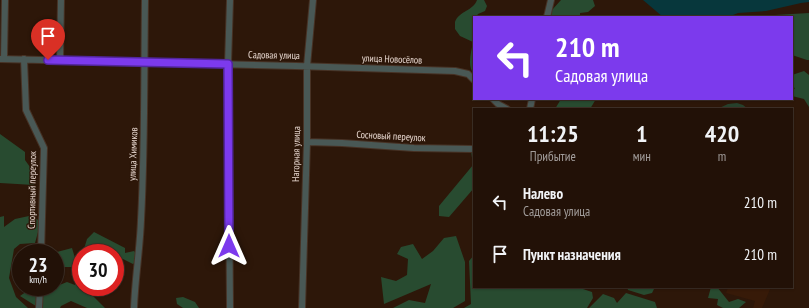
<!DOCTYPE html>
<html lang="ru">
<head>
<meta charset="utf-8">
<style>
  :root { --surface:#221107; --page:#2a1a11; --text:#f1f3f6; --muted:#a29d9b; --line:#3f3128 }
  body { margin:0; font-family:"PT Sans Narrow",sans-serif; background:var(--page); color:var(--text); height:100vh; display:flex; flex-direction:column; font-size:15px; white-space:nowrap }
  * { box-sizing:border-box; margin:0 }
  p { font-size:13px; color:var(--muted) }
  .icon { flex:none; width:22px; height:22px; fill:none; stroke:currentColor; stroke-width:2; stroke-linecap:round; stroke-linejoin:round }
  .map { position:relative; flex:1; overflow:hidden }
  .details { position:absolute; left:473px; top:108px; width:320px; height:180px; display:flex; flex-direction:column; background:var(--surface); border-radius:0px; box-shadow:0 1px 3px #0004,0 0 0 1px var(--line) }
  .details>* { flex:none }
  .banner { position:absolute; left:473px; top:16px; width:320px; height:84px; border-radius:0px; box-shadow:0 1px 3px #0004,0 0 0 1px var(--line); background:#7c3aed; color:#fff; overflow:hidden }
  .speed { position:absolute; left:12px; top:244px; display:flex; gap:8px; font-size:20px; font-weight:700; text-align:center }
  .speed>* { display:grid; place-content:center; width:52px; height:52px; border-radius:50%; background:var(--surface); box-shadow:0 1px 3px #0004,0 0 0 1px var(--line); line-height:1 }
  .speed small { font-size:10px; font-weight:400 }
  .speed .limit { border:6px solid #d22; background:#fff; color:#111 }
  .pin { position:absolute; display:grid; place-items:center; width:34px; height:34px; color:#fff; margin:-41px -17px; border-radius:50% 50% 50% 0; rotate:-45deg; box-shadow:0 0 4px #0007 }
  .pin .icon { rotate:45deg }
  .me { position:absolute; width:44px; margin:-22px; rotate:0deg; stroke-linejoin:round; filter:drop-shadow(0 0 3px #0008) }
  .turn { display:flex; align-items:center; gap:14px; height:84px; padding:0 16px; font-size:18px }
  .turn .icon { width:52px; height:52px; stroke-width:2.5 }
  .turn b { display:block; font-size:28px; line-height:34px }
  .eta { display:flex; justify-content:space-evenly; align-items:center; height:68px; text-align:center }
  .eta b { font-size:24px; font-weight:700; line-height:28px }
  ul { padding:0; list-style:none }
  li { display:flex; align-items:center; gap:12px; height:52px; padding:0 16px }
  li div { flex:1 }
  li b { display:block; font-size:15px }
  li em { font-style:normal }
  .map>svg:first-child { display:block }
  .built { fill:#371a08 }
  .green { fill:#26402c }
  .forest { fill:#284b30 }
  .water { fill:#07373c }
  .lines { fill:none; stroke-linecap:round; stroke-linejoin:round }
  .street-casing { stroke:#473225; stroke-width:8 }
  .street { stroke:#495855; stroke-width:6 }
  .route-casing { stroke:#51269a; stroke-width:10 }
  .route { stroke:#7c3aed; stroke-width:7 }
  .labels { text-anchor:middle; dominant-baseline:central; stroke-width:3; stroke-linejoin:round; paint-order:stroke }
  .street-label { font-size:10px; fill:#e8d8d0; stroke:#2d1709 }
</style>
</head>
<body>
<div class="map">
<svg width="809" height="308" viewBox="0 0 809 308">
  <rect width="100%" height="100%" fill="#2d1709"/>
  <path class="built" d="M728,287H771L762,308H753L755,301L726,293Z"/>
  <path class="green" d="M737,103L743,105L748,109H717L728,104Z"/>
  <path class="forest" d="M477,0H484L487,6L485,11L478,14L476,17H474V20L472,23L474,26V74C467,66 471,53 473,42L460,36L455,29C455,26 455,24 455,22C459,11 473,11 477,0Z
    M561,0H593L595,6L588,12L580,13V17H551L552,10Z
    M809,13V60H807L792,55V17H740Z
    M804,71L809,75V107L804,99L792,96V92L795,88L792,87V75Z
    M561,99H596L590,109H555Z
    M0,134L25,152V160L35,174L34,185L0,183Z
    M471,151H474V188L449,217L439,216V206L473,165Z
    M4,216V227L15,219L29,216L41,221L35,243L20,244L14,249L9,278L16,297L28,308H0V217Z
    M94,232L125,248V253L134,251L140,258L133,264L115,255V253H96L84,249L87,239Z
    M456,236L465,262V301L453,308H393L409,300L425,303L431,284L384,304L381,277L396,281L407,275L408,259L397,254L401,247L413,244L422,259L433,251L444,238Z
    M72,248L75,258L81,260V287H86L85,288L105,308H87L71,301L61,306L60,308H39L20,296L30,289L37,294L67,282L75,285L79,273L76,267H62L55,262V258L57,252Z
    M474,255V287H577L592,292L593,298L587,308H464L471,304L469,261Z
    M627,287H655L652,293L644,295L628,290Z
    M711,287H717L729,302L738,299L746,302L739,308H723L717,305L718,299L708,298Z
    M626,293L655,302L657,308H589L603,294L614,298L617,303Z
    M183,297L195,302L199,308H183L177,304L176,298Z"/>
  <path class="water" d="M643,0H809V2L801,3L766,11L738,13L728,17H663Z"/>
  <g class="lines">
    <defs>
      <path id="street" d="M547,17L551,0
        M0,59L296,66L455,71L468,74L474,80
        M4,59L5,0
        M24,59L26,110L44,148L41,253
        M60,60L61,0
        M493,99L498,104L507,109
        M530,109L532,99
        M307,142L342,143L414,148L474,149
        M39,308L40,287
        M134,308C135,278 140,249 141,220C145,147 144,73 145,0
        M230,308L228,64L230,0
        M302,308L307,142V66L313,0"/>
    </defs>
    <use href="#street" class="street-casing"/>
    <use href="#street" class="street"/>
  </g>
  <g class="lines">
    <defs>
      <path id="route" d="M48,60L228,64L229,246"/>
    </defs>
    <use href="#route" class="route-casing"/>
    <use href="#route" class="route"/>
  </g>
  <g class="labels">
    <g class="street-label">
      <text transform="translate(274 55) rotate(1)">Садовая улица</text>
      <text transform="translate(392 59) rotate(2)">улица Новосёлов</text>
      <text transform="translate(391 136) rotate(3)">Сосновый переулок</text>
      <text transform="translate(133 154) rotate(-88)">улица Химиков</text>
      <text transform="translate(296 154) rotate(-89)">Нагорная улица</text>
      <text transform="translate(32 190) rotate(-89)">Спортивный переулок</text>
    </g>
  </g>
</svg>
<div class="speed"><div>23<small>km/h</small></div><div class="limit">30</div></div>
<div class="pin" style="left:48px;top:60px;background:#d93025"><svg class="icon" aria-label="arrive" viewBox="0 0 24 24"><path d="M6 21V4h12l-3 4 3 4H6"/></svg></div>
<svg class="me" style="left:229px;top:246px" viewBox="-20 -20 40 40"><path d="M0-17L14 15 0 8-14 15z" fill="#7c3aed" stroke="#fff" stroke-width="4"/></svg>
<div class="banner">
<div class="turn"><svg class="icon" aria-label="left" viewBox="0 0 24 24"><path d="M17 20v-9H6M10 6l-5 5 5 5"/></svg><div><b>210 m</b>Садовая улица</div></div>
</div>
<section class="details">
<div class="eta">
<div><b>11:25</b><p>Прибытие</p></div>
<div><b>1</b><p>мин</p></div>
<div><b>420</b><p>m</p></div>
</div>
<ul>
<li><svg class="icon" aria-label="left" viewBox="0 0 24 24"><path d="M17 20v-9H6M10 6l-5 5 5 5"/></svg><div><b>Налево</b><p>Садовая улица</p></div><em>210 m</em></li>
<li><svg class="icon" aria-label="arrive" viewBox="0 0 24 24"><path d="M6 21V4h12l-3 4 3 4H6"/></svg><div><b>Пункт назначения</b></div><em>210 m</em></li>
</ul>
</section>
</div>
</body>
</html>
